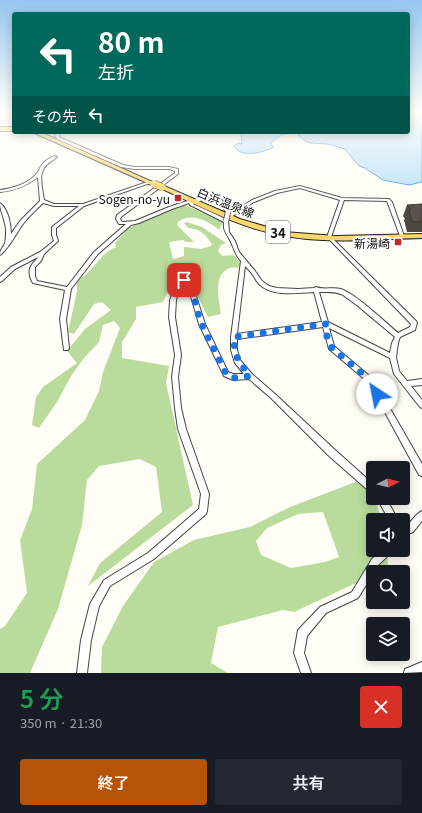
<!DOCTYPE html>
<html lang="ja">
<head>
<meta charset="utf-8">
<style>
  :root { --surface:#171b24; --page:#242831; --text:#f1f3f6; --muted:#9ea1a6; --accent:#b45309 }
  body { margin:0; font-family:Georgia,"Noto Sans JP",serif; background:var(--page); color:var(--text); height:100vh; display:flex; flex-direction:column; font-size:15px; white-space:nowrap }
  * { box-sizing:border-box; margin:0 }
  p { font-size:13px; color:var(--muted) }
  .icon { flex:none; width:22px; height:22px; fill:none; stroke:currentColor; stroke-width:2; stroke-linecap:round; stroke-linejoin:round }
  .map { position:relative; height:673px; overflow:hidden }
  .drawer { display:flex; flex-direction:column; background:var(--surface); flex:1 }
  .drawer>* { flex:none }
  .guide { position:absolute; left:12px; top:12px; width:398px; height:122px; border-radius:4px; box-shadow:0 2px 10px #0003; background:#00695c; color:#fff; overflow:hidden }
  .needle { width:26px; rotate:84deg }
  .controls { position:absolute; left:366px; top:461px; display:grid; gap:8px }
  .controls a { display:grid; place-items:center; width:44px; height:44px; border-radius:4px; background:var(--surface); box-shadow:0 2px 10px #0003; font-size:20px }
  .pin { position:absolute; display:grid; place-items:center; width:34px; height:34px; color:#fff; margin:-17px; border-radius:8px; box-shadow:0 2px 6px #0006 }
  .me { position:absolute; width:44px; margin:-22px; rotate:326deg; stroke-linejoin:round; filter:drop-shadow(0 0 3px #0008) }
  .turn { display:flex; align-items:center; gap:14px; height:84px; padding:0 20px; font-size:18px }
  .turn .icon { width:52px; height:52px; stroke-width:2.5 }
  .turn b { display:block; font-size:28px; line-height:34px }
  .then { display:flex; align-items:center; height:38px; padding:0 20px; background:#0003; gap:8px; font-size:15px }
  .round { display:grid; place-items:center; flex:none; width:42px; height:42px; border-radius:4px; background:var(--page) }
  .overview { display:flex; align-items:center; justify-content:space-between; height:68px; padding:0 20px }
  h1 { font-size:24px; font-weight:600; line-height:30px; color:#1e9e55 }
  .primary-button { display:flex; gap:8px; margin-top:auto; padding:8px 20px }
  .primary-button a { flex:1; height:46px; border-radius:4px; background:var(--accent); color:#fff; font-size:16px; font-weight:600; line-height:46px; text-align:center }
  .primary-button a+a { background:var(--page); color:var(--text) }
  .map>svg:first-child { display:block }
  .forest { fill:#b9dc9c; fill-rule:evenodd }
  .water { fill:#b9e0f7; stroke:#3f96cf }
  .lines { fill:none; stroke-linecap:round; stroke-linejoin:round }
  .street-casing { stroke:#444; stroke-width:2 }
  .primary-casing { stroke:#222; stroke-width:2 }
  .street { fill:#fff; fill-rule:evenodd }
  .primary { fill:#f9d66b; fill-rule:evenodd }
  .street-bridge-casing { stroke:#444; stroke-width:6; stroke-linecap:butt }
  .primary-bridge-casing { stroke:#222; stroke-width:8; stroke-linecap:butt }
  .street-bridge { stroke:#fff; stroke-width:4.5 }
  .primary-bridge { stroke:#f9d66b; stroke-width:7 }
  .wall { fill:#4d4742 }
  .building { fill:#5a524d; stroke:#3f3936 }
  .route { stroke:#1a73e8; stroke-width:7; stroke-dasharray:0 12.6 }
  .poi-dot { fill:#c4262e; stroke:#fff; stroke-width:1.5 }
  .labels { text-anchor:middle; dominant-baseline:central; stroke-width:4; stroke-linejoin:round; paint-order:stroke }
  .far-poi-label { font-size:12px; fill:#111; stroke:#fff; text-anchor:end }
  .far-street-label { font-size:12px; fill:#111; stroke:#fff }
  .shield { fill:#fff; stroke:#585858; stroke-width:1 }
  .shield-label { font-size:13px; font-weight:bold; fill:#111 }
</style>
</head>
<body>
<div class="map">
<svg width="422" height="673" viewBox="0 0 422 673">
  <rect width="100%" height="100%" fill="#fffdf5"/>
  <path class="forest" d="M185,205L223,222L219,230C208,220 190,212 178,222L177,225L194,242H186L183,240L169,242L173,259L184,256V247L201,249L211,246L212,244C205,234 201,229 188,228L184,223L187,222L202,227L226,243L221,245L218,251L222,256L233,255L240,262L239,267C237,268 232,267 230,268C212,274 219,301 221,314L208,317L188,278L172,283L163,302L136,307V319L122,342V358L169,366L166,383L193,505L88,586L100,563L162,512L156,467L140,459L99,466L87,480L82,525L58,609L30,673H0V629L5,626L27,593L20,540L32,509L37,464L85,420L99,391L103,372L120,328L114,321L103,325L99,342L84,358L71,376L57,402L39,428L32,425L36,397L43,387L77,363L67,351L85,329L111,310L102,302L94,304L74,334L68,332L77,291V280C93,274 99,253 116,247L115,243L128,228Z
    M358,481L373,494V498H375L381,520H373V550H387L388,569L380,572H373V575L294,612L283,610L218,627L211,663L228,673H101L102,647L123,606L154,562L194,540L250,527L290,507ZM323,512L339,557L325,562L291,568L261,555L256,541L267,528L298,514Z"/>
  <path class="water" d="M408,112H422V182L409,185L383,180L365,168L359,166L345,149L328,144L310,143L305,141L296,133C285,131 277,137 270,144L274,147C265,152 240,159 234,146L238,143L242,144L241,134L239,132H408Z"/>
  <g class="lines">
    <defs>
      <path id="street" d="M56,132H60L59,136V137L123,165L135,167H169L178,169V174L121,217L120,219L122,222L135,221L169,207L184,202L201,198H213L224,202L230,212V213H226C225,211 223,206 221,204C215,198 202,200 194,202L193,204L228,220L229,232L235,241L239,252L255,271L262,281L269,286L277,288L298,289L314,288L316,287C323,290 333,287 341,289C356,294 385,322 398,333L410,327L411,324L327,237L340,200L300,188L277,193L254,202L231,217L227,216L252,200L275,191L300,186L342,198L389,199L392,202L404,236V237H400V236L387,201L344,200L331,237L416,321L417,323L415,330L400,337L398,343L396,357L399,371L407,381L422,379V385L411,386L422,400V408L420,407L394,374L390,358L329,328L334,346L373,379L422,464V476L419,475L369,383L329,349L323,327L237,339V350L240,360L252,374L275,394L334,449L373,484V493L370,492L328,455L271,398L249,379L233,380L224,376L199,324L190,293L184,283L181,284L176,300L175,317L181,355L178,377L181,408L186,429L209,494L207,511L206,514L154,559L110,586L99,606L91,640L87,673H77L81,640L90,604L104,580L148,553L199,509L201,494L178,429L175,408L172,377L175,355L169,317L170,300L177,282L183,279H187L195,293L205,324L228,372L233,374H244L235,363L231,350V337L241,261C235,255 234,248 230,240C226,233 223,230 224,222L190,205L189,203L172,209L139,223L131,225L98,254L71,289L66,319L69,348L68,350H64L60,319L65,290L33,283C30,278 28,272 31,266C33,262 36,261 38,257L15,269L2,281L0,282V277L11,267L40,252L54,241L52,235V227L79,206H54L43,203C36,210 29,216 23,224C17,232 7,251 0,255C0,249 3,248 5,243C6,239 6,235 6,231C6,221 0,212 0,203C8,209 11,224 11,234L20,221L40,201L38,177C26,186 15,191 0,192V190C12,189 30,183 37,173C39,172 39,169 40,168C43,162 49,158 55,156L57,157L56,158C36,169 41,180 44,200L54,204H83L150,181L153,182L84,206L56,228V235L58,241L44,254L41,261L35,267V276L37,281L67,287L94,252L126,224H119L116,219L117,215L171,176L175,173V171L169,169H135L121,167L57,139L55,136ZM245,266C248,269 251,272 253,275C255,278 256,281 259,284C272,297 297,293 314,292L322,322L237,334ZM319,292C328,292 336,291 343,295L358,306L395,337L392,343L390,353L328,322Z
        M377,498H386L398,520H389Z
        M422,511V521L413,532L403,536V528C411,524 414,515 422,511Z
        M381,550H392L391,553L378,565L374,572H373V574L358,598L326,613L307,636L304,653L311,673H301L294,653L298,630L320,607L352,592L372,559Z
        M422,662V672L404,673L405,669Z"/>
      <path id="primary" d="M0,127H14V131H0Z
        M32,132H40L157,184L152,185Z
        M162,185L240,219L284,232L336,236L422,234V238C376,239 330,244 285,236C241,229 200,206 160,188V186Z"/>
    </defs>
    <use href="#street" class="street-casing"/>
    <use href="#primary" class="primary-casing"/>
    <use href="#street" class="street"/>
    <use href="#primary" class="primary"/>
    <defs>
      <path id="street-bridge" d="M226,221L228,212"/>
      <path id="primary-bridge" d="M154,184L162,187"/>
    </defs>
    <use href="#street-bridge" class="street-bridge-casing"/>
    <use href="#primary-bridge" class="primary-bridge-casing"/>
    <use href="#street-bridge" class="street-bridge"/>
    <use href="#primary-bridge" class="primary-bridge"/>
  </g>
  <path class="wall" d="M422,204V232H407L404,220L405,219L403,216L407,205Z"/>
  <path class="building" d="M422,204V221L412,222L409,210H411L407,205Z"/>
  <linearGradient id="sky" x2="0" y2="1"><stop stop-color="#95c6ee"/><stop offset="0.54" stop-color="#fffefa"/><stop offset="1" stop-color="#fffefa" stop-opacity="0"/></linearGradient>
  <rect width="422" height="207" fill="url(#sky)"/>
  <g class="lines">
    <path class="route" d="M184,280C195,291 195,304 199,317C206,337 218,355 226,374L233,378L250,376C238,361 234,356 234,337L326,324L327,337L331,347L371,381L377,394"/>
  </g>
  <g class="poi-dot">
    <rect x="174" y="194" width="8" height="8" rx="2"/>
    <rect x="394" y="238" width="8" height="8" rx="2"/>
  </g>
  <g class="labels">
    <g class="far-poi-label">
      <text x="170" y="198">Sogen-no-yu</text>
      <text x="390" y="242">新湯崎</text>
    </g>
    <g class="far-street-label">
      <text transform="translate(226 202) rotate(22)">白浜温泉線</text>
    </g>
    <rect class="shield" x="266" y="221" width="24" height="22" rx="3"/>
    <g class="shield-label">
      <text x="278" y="232">34</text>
    </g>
  </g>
</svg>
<div class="controls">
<a><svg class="needle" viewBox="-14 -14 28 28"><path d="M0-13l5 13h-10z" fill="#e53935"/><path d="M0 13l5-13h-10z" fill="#9ea1a6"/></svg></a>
<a><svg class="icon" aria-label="sound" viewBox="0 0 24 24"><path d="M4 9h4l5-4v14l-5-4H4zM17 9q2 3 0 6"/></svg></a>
<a><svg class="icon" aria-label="search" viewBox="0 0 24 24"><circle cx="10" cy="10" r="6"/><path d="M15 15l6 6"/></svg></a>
<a><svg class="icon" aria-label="layers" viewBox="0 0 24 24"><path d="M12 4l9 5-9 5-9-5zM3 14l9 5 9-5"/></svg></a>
</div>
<div class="pin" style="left:184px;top:280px;background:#d93025"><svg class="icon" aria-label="arrive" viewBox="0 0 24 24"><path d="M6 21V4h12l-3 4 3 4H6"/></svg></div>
<svg class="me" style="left:377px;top:394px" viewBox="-20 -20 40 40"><circle r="19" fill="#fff"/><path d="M0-13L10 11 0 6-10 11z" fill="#1a73e8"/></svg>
<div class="guide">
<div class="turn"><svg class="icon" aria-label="left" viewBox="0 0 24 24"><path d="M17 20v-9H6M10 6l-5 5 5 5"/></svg><div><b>80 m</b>左折</div></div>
<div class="then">その先<svg class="icon" aria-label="left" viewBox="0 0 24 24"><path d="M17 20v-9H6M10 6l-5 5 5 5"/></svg></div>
</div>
</div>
<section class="drawer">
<div class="overview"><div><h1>5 分</h1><p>350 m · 21:30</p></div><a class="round" style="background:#d93025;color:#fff"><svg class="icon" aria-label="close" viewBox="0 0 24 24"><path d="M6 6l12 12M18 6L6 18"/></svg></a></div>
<div class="primary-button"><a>終了</a><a>共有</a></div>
</section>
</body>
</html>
